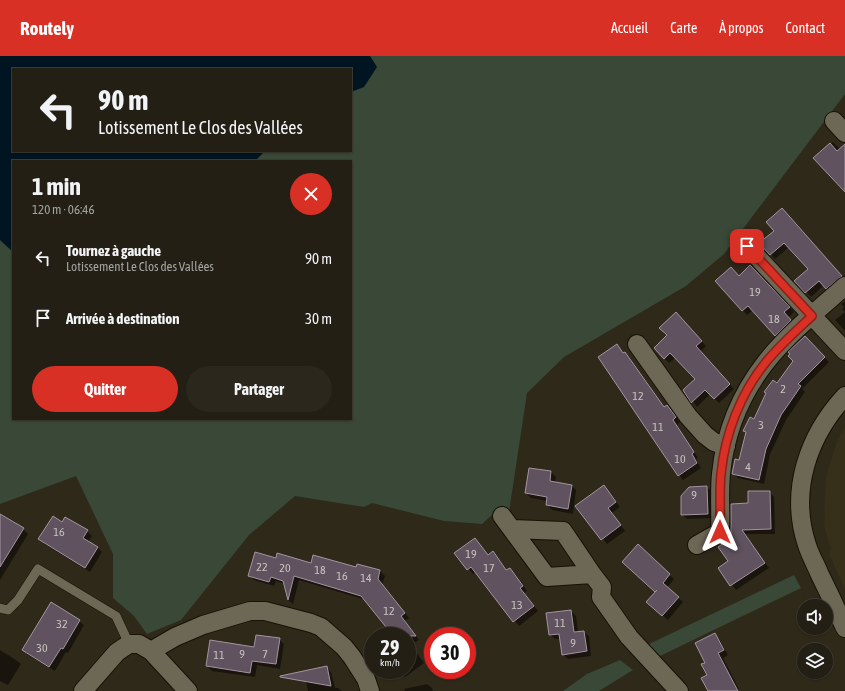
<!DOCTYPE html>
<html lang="fr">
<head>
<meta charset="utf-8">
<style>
  :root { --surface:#231f14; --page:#2b271d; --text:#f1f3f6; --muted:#a3a2a0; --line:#403d34; --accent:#d93025 }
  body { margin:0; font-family:"Asap Condensed",sans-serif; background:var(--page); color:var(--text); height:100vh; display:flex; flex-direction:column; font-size:15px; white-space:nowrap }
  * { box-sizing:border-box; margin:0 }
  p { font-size:13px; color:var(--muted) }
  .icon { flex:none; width:22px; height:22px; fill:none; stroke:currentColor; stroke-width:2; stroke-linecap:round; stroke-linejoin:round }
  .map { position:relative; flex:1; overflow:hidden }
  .sheet { position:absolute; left:12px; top:104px; width:340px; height:260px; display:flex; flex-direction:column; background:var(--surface); border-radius:0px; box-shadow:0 1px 3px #0004,0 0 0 1px var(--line) }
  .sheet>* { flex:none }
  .top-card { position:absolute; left:12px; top:12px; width:340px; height:84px; border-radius:0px; box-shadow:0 1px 3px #0004,0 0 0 1px var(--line); background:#231f14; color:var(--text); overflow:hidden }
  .fabs { position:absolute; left:797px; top:543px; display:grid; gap:8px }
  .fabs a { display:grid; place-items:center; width:36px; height:36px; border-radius:50%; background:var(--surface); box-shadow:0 1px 3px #0004,0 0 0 1px var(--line); font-size:20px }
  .speed { position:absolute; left:364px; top:571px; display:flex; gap:8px; font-size:20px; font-weight:700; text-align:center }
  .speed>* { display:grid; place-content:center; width:52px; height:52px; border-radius:50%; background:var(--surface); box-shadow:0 1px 3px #0004,0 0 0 1px var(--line); line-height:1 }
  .speed small { font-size:10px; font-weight:400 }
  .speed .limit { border:6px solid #d22; background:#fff; color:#111 }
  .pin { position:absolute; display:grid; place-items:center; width:34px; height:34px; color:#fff; margin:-17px; border-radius:8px; box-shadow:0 2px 6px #0006 }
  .me { position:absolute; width:44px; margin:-22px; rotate:0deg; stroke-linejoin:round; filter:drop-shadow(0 0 3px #0008) }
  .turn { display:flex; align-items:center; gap:14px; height:84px; padding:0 20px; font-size:18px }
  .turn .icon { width:52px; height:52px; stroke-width:2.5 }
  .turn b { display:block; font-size:28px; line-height:34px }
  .round { display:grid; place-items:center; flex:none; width:42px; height:42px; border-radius:21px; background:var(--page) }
  .head { display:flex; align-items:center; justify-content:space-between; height:68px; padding:0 20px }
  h1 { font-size:24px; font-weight:700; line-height:30px }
  .button { display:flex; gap:8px; margin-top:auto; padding:8px 20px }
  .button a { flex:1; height:46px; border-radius:24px; background:var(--accent); color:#fff; font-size:16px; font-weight:700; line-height:46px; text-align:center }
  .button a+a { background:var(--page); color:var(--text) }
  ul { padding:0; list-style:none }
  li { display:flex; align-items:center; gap:12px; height:60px; padding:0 20px }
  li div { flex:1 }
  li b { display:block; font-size:15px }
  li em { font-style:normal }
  header { display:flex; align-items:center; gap:24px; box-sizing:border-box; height:56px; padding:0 20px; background:var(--accent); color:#fff }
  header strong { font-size:19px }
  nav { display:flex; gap:22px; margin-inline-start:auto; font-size:14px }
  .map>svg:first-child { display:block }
  .built { fill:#362f19 }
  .green { fill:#394837; fill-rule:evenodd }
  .water { fill:#001421 }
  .shadow { fill:#0007 }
  .building { fill:#60525f; stroke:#a394a2 }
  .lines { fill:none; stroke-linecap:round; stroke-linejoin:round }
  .service-casing { stroke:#171205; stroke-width:10 }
  .minor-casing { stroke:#171205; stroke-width:20 }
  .service { stroke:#6d6756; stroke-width:9 }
  .minor { stroke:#6d6756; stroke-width:18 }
  .route-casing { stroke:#8d1f18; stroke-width:10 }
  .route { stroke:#d93025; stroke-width:7 }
  .labels { text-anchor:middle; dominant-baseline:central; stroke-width:3; stroke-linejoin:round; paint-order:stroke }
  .number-label { font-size:12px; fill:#c8c2be }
</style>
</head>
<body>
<header>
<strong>Routely</strong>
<nav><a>Accueil</a><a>Carte</a><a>À propos</a><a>Contact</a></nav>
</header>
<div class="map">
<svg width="845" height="635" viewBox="0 0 845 635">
  <rect width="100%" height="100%" fill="#2f291a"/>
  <path class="built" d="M845,372V533L829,498L831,493L824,470L826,421L836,388Z"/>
  <path class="green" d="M0,0H845V38L724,198L686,230L564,301L527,337L509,456L494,457L482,468L444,465L372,447L364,451L295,440L249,479L181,564L147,578L134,560L113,542V498L76,420L0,448ZM13,13H351V95H13ZM13,105H351V363H13Z
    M794,519L801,532L660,600L649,588Z
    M620,604L633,614L599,635H563L587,618Z"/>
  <path class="water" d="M0,0H370L377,11L364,31L351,36V13H13V95H265L255,105H13V196L0,184Z"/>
  <path class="shadow" d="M833,86L845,99V135L815,102Z
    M787,158L845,224L831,237L824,229L811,241L796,225L810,213L789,191L775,203L761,187L775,175Z
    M755,215L794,256L788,262L795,270L780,284L753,254L747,259L717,225L739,221Z
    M845,245V275L835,264L845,256L842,253L844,251L841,248Z
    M680,263L706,290L700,296L734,333L719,347L710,338L697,351L684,334L697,323L676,301L669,307L655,292L668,279Z
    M805,281L829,306L802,333L805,336L786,364L770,398L764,428L738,422L733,417L740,405L747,377L745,375L754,364L794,305Z
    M617,290L624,298L625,297L630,302L665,352L667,350L672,355L680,366L677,369L698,402L696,403L701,412L683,424L679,419Z
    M551,416L556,421L555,427L572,430L576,434L573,458L552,454L547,449L548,445L531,442L526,437Z
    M604,430L620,451L612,457L625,475L607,488L576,450Z
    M707,431L712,436L713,462L687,463L682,458Z
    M769,436L774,441L775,478H745L769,512L736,534L720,513L730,506L732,483Z
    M0,461L23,473L28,478L0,524Z
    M62,467L87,475L92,480L88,486L97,491L102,496L90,516L44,488L40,483Z
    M638,490L674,523L667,532L683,546L668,564L652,550L656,536L628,511Z
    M456,498L488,499L497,502L507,515L510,513L515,518L527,535L524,537L538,555L519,570L476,515L473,518Z
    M277,503L311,508L357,512L358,509L380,515L385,520L382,528L409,562L405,565L419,584L411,589L424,607L405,621L400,616L399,614H407V580H386L387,571L366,544L299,524L293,548L288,544L285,528L276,525L274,530L254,524L249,520Z
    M571,555L576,560L578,576H584L589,580L591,600L568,603L563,598L561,583H555L550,578Z
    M79,565L84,569L68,597L66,596L55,615L28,599L23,594Z
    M715,578L719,583L728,599L723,602L739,633L735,635H712L706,607Z
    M279,583L284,588L280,613L257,609L255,621L212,615L207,610Z
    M0,594L16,604L21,608L8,629L0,625Z
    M326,611L331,616L335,632H338L342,635H308L304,616Z
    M427,628L432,632L433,635H405L404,633Z"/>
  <path class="building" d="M830,87L837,95L845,88V136L813,102Z
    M782,152L842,220L826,233L819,225L805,237L794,225L808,213L784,187L770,199L759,187L774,175L766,166Z
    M750,209L790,251L784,256L791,264L775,280L748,250L742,255L715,225L731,211L739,220Z
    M676,256L702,285L696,290L730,328L714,343L705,334L691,347L683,334L695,323L670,297L664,303L654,292L667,279L659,272Z
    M805,280L825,301L798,328L801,330L781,359L766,393L759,424L732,418L735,403L739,404L746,376L743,375L750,361L754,363L766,337L764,336L773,324L777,327L793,305L788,300L790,298L788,296Z
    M617,288L623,297L625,296L664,351L667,349L676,361L673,364L694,396L692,398L697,407L678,420L598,301Z
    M529,412L551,415L550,425L572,429L568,453L546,449L547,441L525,437Z
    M604,429L616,446L608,452L621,469L601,484L575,450Z
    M707,430L708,458L681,459V440L689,431Z
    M748,435H770L771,473L742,474L765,507L730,530L718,512L728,505L718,491L731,482V448L748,447Z
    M0,458L24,472L0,511Z
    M53,460L62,466L65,461L88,474L83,482L98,491L85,512L38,483Z
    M475,482L488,499L493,495L506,514L510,512L523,530L520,532L534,550L513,566L471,511L467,514L454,497Z
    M638,488L670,518L663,527L679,541L662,560L646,546L657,534L655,536L622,506Z
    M255,496L276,502L277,497L311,507L313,499L356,511L357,508L380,514L378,523L405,557L401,560L416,580H374L386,571L361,540L294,520L288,544L283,525L271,521L269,526L248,520Z
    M51,546L80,564L63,593L61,592L49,611L22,594Z
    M571,554L574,576L584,575L587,595L562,599L559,578L549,579L546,557Z
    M715,577L724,594L718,597L738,635H708L701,622L707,619L701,608L705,607L695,587Z
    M256,579L280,582L276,608L252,605L250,617L206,610L210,584L254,591Z
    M327,610L331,630L280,621V620Z"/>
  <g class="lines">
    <defs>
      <path id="service" d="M0,552L8,554L18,544L38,513L116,560L129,588"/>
      <path id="minor" d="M834,65L845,77
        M747,190L845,295
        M637,288L688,360L705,379L714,386L726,390
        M845,340C808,380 789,435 807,489C810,499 816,509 820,519C829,537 837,554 845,572
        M502,460L547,521L592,518
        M512,473L563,475L592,518L602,531L601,541L629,581L679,635
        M697,489L720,476C721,457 719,437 721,418C725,377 741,338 766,306C788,278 818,254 845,230
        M151,595L175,581L203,569L250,555H265L311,567L321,571L344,591L352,601L366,623L370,635
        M83,635L117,596L129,588H139L151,595L188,635"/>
    </defs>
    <use href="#service" class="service-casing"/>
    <use href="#minor" class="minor-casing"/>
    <use href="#service" class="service"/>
    <use href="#minor" class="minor"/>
  </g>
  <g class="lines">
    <defs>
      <path id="route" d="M720,476C721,457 719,436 721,418C725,377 741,337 766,306C780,289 796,275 812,260L747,190"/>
    </defs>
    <use href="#route" class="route-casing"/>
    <use href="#route" class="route"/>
  </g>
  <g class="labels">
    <g class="number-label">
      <text x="755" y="236">19</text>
      <text x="774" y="263">18</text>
      <text x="783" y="333">2</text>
      <text x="638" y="340">12</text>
      <text x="761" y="369">3</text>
      <text x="658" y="371">11</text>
      <text x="680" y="403">10</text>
      <text x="748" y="411">4</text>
      <text x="694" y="439">9</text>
      <text x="59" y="476">16</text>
      <text x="471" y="498">19</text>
      <text x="262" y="511">22</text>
      <text x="285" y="512">20</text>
      <text x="489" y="512">17</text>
      <text x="320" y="514">18</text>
      <text x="342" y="520">16</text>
      <text x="366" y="522">14</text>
      <text x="517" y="549">13</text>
      <text x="389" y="555">12</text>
      <text x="560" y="567">11</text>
      <text x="62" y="568">32</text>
      <text x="573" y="587">9</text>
      <text x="42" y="592">30</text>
      <text x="242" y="598">9</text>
      <text x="265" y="598">7</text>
      <text x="219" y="599">11</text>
    </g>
  </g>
</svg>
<div class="fabs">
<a><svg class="icon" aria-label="sound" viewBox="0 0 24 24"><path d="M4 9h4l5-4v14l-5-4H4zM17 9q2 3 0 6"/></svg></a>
<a><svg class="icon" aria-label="layers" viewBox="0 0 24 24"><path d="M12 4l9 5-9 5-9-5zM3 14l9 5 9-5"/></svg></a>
</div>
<div class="speed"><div>29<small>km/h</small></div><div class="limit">30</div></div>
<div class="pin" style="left:747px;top:190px;background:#d93025"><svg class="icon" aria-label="arrive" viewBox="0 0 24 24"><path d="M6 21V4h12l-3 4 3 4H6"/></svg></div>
<svg class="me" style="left:720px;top:476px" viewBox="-20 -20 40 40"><path d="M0-17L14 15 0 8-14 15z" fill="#d93025" stroke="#fff" stroke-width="4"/></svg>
<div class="top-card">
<div class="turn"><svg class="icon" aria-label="left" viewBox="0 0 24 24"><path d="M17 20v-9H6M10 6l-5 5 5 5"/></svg><div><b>90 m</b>Lotissement Le Clos des Vallées</div></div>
</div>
<section class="sheet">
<div class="head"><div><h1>1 min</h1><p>120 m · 06:46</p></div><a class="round" style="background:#d93025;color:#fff"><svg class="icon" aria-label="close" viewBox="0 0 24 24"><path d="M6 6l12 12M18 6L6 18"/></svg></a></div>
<ul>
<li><svg class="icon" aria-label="left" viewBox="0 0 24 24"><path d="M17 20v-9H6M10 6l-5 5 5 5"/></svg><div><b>Tournez à gauche</b><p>Lotissement Le Clos des Vallées</p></div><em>90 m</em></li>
<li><svg class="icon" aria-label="arrive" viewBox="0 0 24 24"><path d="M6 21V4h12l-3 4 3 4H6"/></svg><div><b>Arrivée à destination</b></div><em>30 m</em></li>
</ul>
<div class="button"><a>Quitter</a><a>Partager</a></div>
</section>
</div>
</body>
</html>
